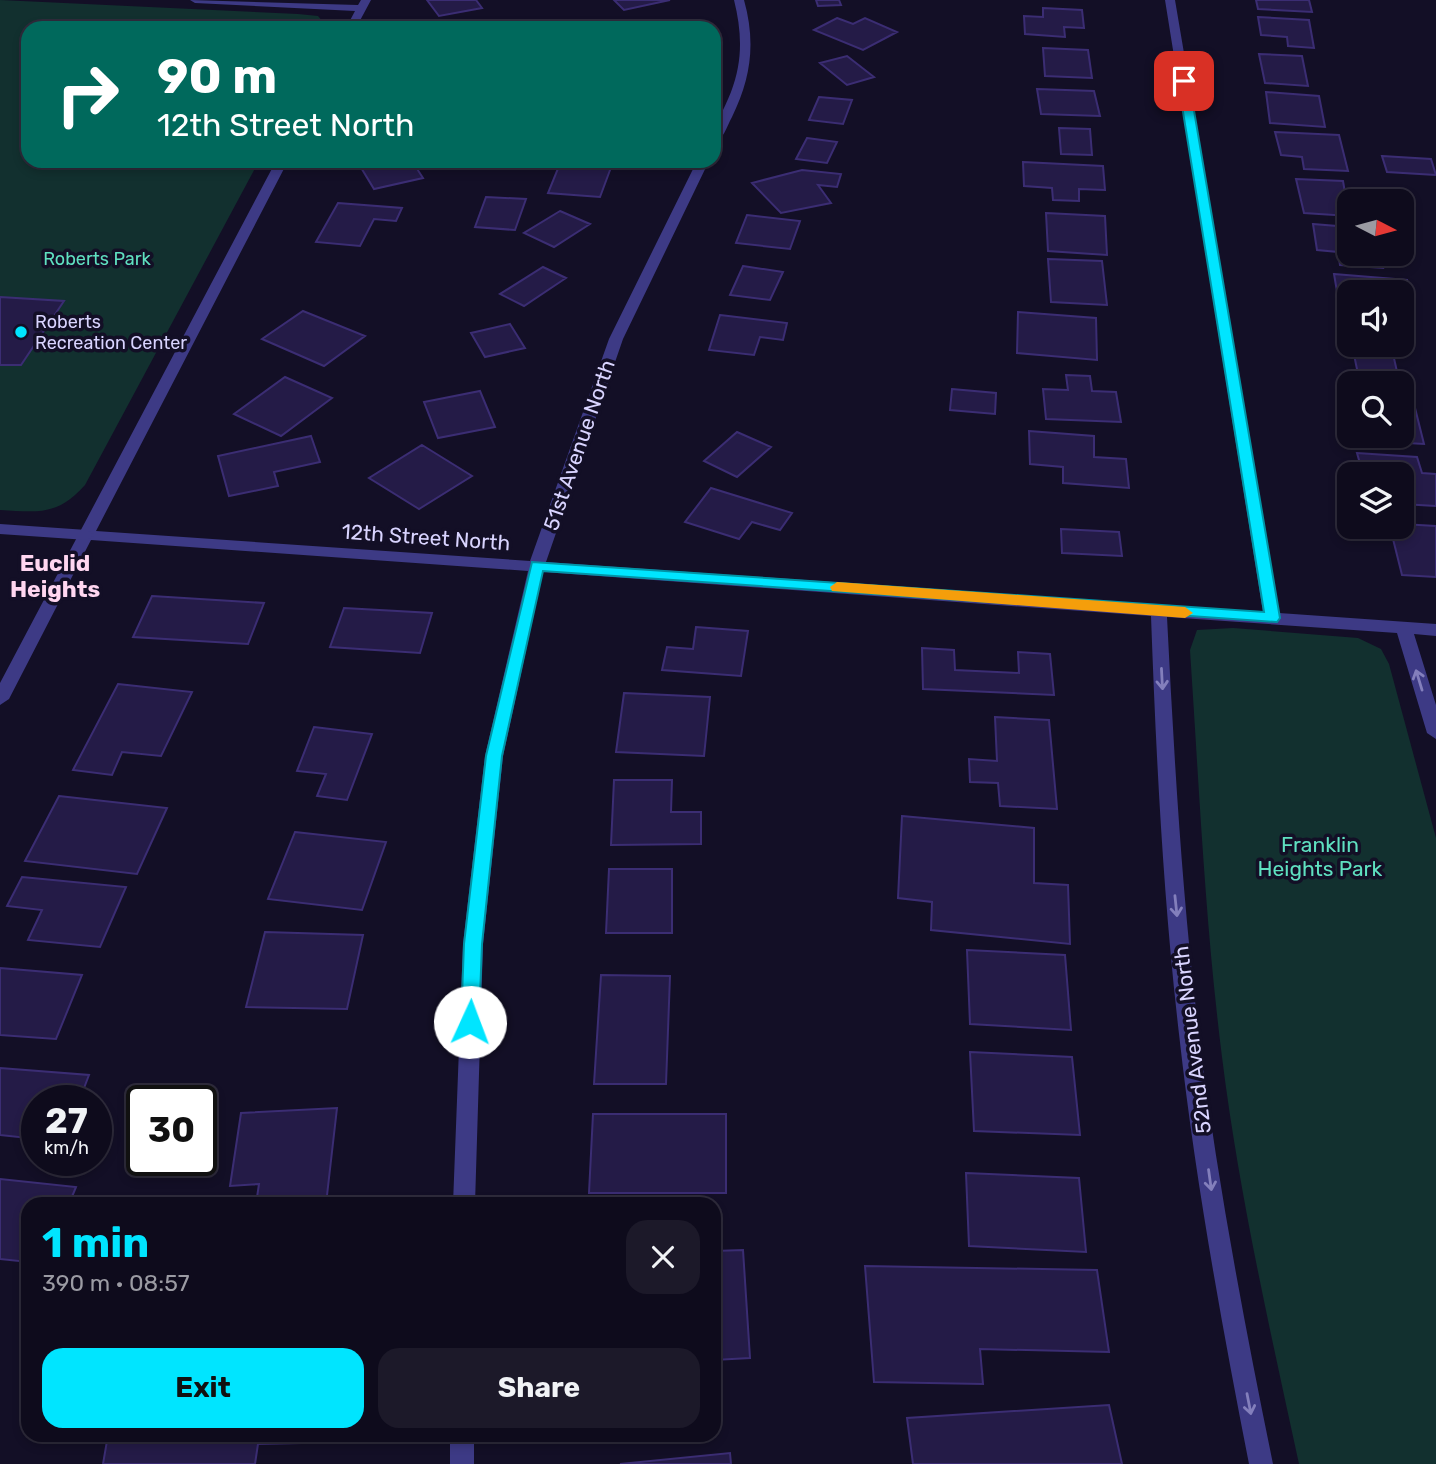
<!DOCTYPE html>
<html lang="en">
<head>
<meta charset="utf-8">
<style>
  :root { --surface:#0e0b1c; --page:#1c1929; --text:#f1f3f6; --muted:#9b9ba3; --line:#2e2b3b; --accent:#00e5ff }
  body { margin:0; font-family:Rubik,sans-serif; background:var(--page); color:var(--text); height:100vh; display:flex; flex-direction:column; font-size:26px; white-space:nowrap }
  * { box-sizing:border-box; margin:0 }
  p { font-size:23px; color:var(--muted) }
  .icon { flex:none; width:38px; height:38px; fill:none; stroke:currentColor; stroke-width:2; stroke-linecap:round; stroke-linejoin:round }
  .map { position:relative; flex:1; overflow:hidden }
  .drawer { position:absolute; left:21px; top:1197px; width:700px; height:245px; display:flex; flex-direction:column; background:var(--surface); border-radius:21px; box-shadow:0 4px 10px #0003,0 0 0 2px var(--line) }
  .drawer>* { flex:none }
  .top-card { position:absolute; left:21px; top:21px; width:700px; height:147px; border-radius:21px; box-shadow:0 4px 10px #0003,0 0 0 2px var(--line); background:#00695c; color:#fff; overflow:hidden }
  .needle { width:46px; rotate:96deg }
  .tools { position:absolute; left:1337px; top:189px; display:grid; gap:14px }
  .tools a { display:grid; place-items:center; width:77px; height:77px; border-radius:14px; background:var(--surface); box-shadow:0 4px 10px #0003,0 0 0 2px var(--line); font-size:35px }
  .speed { position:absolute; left:21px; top:1085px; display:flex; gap:14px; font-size:35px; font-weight:700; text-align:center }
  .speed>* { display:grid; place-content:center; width:91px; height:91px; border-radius:50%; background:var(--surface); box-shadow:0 4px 10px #0003,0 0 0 2px var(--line); line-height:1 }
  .speed small { font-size:18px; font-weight:400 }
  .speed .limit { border:4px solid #111; border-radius:10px; background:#fff; color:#111 }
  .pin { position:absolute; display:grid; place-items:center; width:60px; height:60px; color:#fff; margin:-30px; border-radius:14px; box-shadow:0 4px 10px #0006 }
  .me { position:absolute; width:77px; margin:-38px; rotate:2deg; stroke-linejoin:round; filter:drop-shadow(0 0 5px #0008) }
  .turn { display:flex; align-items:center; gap:24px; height:147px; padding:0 21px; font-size:32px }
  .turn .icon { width:91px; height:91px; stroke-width:2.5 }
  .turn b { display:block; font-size:49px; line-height:60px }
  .round { display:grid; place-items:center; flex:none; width:74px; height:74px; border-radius:21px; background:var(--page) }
  .overview { display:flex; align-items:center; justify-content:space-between; height:119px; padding:0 21px }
  h1 { font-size:42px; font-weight:700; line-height:52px; color:var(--accent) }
  .action { display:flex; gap:14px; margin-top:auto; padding:14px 21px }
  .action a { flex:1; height:80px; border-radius:21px; background:var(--accent); color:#111; font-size:28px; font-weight:700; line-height:80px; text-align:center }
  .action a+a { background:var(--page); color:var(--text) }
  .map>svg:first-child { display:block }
  .green { fill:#12302f }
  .building { fill:#241b47; stroke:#3b2d73; stroke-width:2 }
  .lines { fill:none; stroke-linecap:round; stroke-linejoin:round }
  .minor { fill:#3d3a85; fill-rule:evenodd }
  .tertiary { fill:#3d3a85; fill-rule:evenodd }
  .oneway { stroke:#837fbc }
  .route { fill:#00e5ff; stroke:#0095a6; stroke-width:2 }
  .slow { fill:#f59e0b }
  .poi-dot { fill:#00e5ff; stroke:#130f26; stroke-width:2.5 }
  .labels { text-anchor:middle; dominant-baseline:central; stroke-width:7; stroke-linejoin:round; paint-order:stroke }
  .far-park-label { font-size:18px; fill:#5fe0c0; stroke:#130f26 }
  .far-poi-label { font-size:18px; fill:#d9d4ff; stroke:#130f26; text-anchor:start }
  .street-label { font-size:21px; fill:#d9d4ff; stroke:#130f26 }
  .park-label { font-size:21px; fill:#5fe0c0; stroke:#130f26 }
  .neighbourhood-label { font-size:23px; font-weight:bold; fill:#ffd6f0; stroke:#130f26 }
</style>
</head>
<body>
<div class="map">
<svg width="1436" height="1464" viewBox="0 0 1436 1464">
  <rect width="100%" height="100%" fill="#130f26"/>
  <path class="green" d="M0,0L298,14L318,16L328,28H28V161H259L85,485C57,516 39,512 0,510Z
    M1233,628L1358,638L1381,649L1389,664L1436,838V1464H1299C1270,1330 1239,1194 1222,1057C1205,922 1199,785 1190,650L1197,630Z"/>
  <path class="building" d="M427,0H476L482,8L439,16Z
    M614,0H670L624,10Z
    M816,0H839L841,5L818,6Z
    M1256,0H1309L1312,12L1258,9Z
    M1043,8L1082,10L1084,28L1064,27L1065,37L1025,34L1024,16L1043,17Z
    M1258,17L1309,20L1314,48L1288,46L1287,37L1261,35Z
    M837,18L853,24L865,18L897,32L863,50L814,30Z
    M618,20H666V28H618Z
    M1043,48L1088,50L1092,78L1045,76Z
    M1259,54L1302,56L1308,86L1265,83Z
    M847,56L874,77L847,85L820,63Z
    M1037,89L1094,91L1100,116L1041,114Z
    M1266,92L1319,96L1325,127L1270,123Z
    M819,97L852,100L843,124L809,120Z
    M1059,128L1090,129L1092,155L1061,154Z
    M1275,132L1339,135L1348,171L1304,169L1302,157L1281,155Z
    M807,138L837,142L827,163L796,159Z
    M1382,156L1431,159L1436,175L1387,172Z
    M357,161H412L423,178L374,189Z
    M561,161L613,162L600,197L548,193Z
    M1023,162L1103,166L1105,190L1079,189V201L1053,200L1052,188L1024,186Z
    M802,170L841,174L837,187L818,185L831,203L781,213L752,183Z
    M1296,179L1343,181L1349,216L1304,213Z
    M486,197L526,199L515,230L475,227Z
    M338,203L402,208L396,221L374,219L360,246L316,242Z
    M560,211L590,224L554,247L524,233Z
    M1046,213L1105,216L1107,255L1048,251Z
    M747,215L800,221L790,249L736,243Z
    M1313,224L1349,227V254H1379L1383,268L1340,265L1338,252L1317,250Z
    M1048,259L1102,261L1107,305L1051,302Z
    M743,266L783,272L770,300L730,295Z
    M543,267L566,278L524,306L500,294Z
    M1334,274L1407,280L1411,297L1402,296V292H1349V310L1340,309Z
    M0,297L64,301L21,365H0Z
    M303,311L365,336L324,366L262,339Z
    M1018,312L1096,318L1097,360L1017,353Z
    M720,315L787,323L783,340L760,337L754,355L709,350Z
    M510,324L525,348L485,357L471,333Z
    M1352,345H1391L1398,376L1358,374Z
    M1066,375L1090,376L1092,391L1116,392L1121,422L1046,419L1043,389L1068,390Z
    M285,377L332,398L281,436L234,414Z
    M952,389L996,393L995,414L950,410Z
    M480,391L495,427L438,438L424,402Z
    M1402,391L1411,392L1424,444L1390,442L1389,436H1402Z
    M1029,431L1094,436V457L1126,459L1129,488L1063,483V467L1030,464Z
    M737,432L771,447L737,477L704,461Z
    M311,436L320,462L274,472L278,486L229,496L218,456Z
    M422,445L472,476L419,509L369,478Z
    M1357,453L1417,457L1422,473L1436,474V506L1402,504V474H1363Z
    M711,488L792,513L780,530L752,522L739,539L685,522Z
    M1402,524L1436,526V577L1402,575L1390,527H1402Z
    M1061,529L1119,532L1122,556L1062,553Z
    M152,596L264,603L248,644L133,637Z
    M344,608L432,613L420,653L330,647Z
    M696,627L748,631L741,676L662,670L667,647L693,649Z
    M922,648L954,650L955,670L1019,673L1018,652L1050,654L1054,695L923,689Z
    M118,684L192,692L161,756L122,752L112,775L73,770Z
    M624,693L710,697L704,756L616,752Z
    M995,717L1049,720L1057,809L1000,806L998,783L970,782L969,759L997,761Z
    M314,727L372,734L347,800L317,796L326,774L297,771Z
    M614,780H672L671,812H701V844L611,845Z
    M59,796L167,808L137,874L25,861Z
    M902,816L1034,828V883L1068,885L1070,944L931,930L932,902L898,898Z
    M295,832L386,842L362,910L268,899Z
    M609,869H672V933H606Z
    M22,877L126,887L100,947L28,940L42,910L7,906Z
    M265,932L363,935L347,1009L246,1007Z
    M967,950L1065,955L1071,1030L970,1024Z
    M0,968L82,975L56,1039L0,1035Z
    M601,975L670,976L666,1084H594Z
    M970,1052L1072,1057L1080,1135L974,1131Z
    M0,1068L89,1075L79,1101H37V1139L0,1135Z
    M337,1108L326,1204H256L259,1184L230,1186L241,1113Z
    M593,1114H726V1193H589Z
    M966,1173L1079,1178L1086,1252L969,1246Z
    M0,1179L76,1187L69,1204H28V1262L0,1259Z
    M743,1250L750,1358L714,1360V1251Z
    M865,1266L1097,1270L1109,1352L980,1349L983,1384L874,1382Z
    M1109,1405L1122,1464H913L907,1418Z
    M108,1435H302L301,1443L258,1444L255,1464H103Z
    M730,1453L731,1464H620Z"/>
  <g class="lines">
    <path class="minor" d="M190,0L358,5L361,0H371L356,28H346L355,11L195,3Z
      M734,0H744C756,43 751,78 732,117C727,126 723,140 714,144C714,124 724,110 731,92C743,61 742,32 734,0Z
      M1165,0H1175L1279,613L1436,624V636L1414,634L1436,705V739L1427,733L1397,633L1167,617C1174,756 1182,896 1199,1035C1217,1179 1244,1322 1273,1464H1249C1221,1321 1195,1178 1179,1034C1163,895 1156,755 1151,616L543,572L503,756L483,944L475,1204H453L463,944L485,756L528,571L91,540L9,699L0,705V683L276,161H288L96,531L530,561L609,339L697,161H709L623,339L546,562L1263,612Z
      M450,1435H474V1464H450Z"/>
    <path class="tertiary" d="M0,524L87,530L95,535L87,540L0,534Z"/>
  </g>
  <defs><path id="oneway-shaft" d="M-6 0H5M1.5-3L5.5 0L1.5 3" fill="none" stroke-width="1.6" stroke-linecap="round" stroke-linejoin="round" transform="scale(1.75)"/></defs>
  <g class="oneway">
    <use href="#oneway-shaft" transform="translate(1162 679) rotate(87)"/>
    <use href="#oneway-shaft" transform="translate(1419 680) rotate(-107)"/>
    <use href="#oneway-shaft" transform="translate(1176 906) rotate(84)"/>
    <use href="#oneway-shaft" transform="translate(1210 1180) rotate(82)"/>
    <use href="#oneway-shaft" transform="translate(1249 1404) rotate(79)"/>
  </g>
  <path class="route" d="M1184,78L1189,81L1280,618L1277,622L543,571L502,756L482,944L479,1022L477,1028H464L461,1022L464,944L486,756L532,562L1264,612L1178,81Z"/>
  <path class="slow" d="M837,582L1185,607L1193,613L1185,618L832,591L830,587Z"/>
  <circle class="poi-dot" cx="21" cy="332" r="7"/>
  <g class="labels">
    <g class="far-park-label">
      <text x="97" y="259">Roberts Park</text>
    </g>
    <g class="far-poi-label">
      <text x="35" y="322">Roberts<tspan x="35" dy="21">Recreation Center</tspan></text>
    </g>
    <g class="street-label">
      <text transform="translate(579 445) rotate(-71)">51st Avenue North</text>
      <text transform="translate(426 537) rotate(4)">12th Street North</text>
      <text transform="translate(1192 1040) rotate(-97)">52nd Avenue North</text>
    </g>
    <g class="park-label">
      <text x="1320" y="844">Franklin<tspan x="1320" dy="24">Heights Park</tspan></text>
    </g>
    <g class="neighbourhood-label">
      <text x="55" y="563">Euclid<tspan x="55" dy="26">Heights</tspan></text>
    </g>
  </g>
</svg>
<div class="tools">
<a><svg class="needle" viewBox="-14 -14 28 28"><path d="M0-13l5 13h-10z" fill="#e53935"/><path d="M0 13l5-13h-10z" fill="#9b9ba3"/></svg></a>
<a><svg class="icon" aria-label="sound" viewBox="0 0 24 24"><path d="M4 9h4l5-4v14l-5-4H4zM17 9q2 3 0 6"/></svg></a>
<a><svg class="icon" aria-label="search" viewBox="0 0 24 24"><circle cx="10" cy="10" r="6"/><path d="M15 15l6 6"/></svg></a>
<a><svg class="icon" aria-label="layers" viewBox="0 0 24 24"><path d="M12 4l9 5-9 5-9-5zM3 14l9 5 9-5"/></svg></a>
</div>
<div class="speed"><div>27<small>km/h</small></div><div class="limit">30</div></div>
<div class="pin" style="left:1184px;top:81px;background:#d93025"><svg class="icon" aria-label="arrive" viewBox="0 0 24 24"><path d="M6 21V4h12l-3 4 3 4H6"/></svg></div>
<svg class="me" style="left:470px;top:1022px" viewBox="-20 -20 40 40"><circle r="19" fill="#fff"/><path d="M0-13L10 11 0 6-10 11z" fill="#00e5ff"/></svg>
<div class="top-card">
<div class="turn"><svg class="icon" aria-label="right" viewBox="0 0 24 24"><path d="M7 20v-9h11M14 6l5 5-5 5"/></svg><div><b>90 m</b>12th Street North</div></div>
</div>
<section class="drawer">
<div class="overview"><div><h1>1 min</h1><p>390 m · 08:57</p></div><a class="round"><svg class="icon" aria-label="close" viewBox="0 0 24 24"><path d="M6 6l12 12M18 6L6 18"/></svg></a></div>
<div class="action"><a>Exit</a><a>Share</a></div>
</section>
</div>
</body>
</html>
